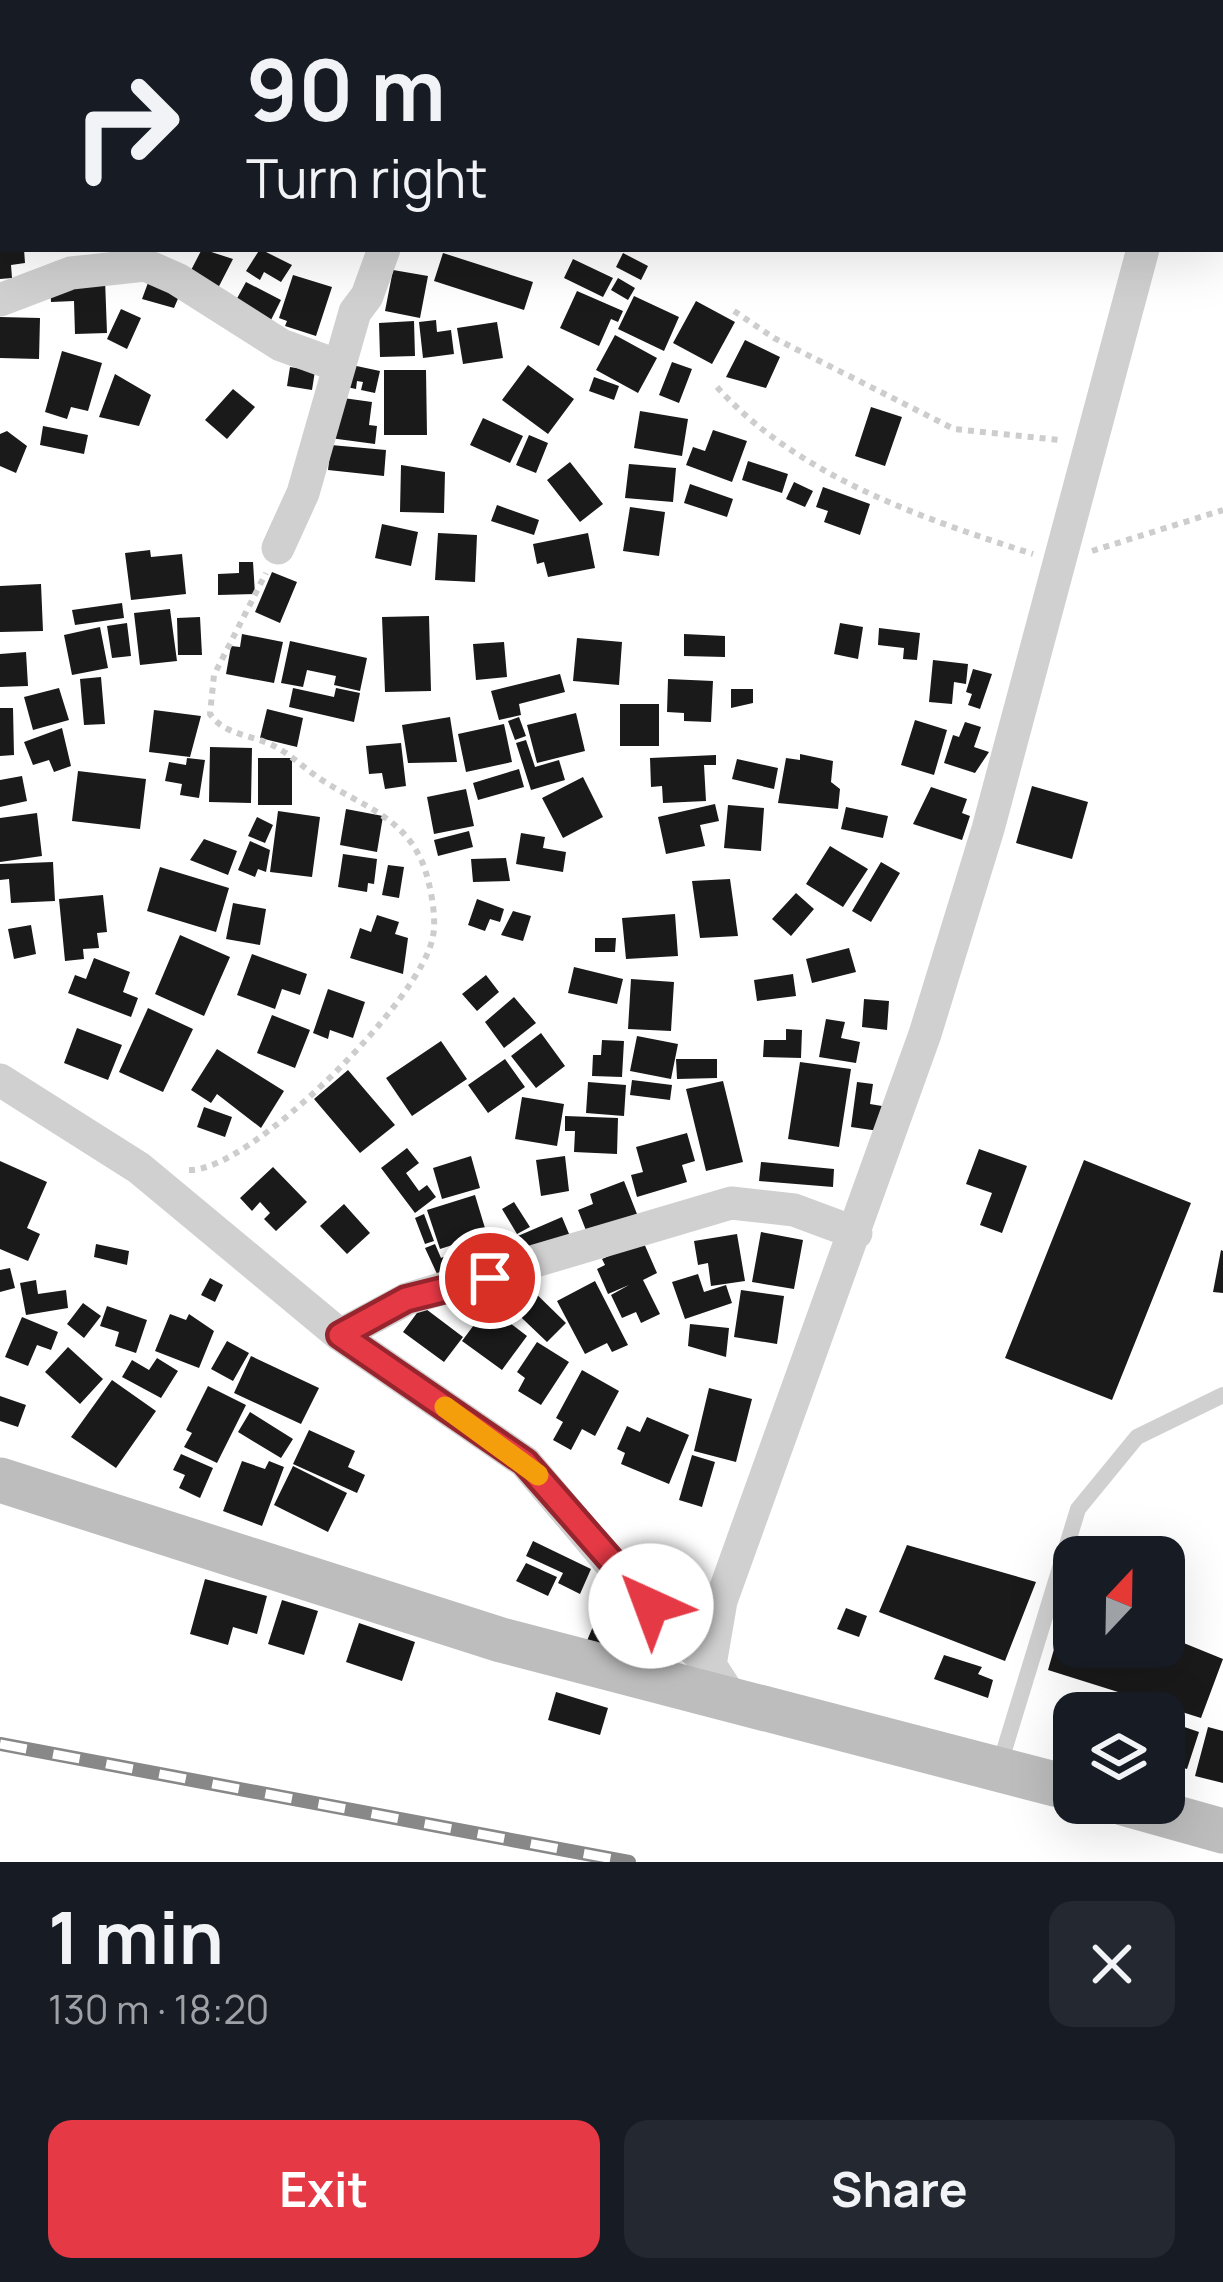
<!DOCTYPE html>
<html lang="en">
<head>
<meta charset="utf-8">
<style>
  :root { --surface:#171b24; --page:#242831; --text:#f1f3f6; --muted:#9ea1a6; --accent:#e63946 }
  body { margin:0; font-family:Manrope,sans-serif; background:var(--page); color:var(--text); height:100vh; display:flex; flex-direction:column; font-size:45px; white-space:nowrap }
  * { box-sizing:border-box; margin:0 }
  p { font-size:39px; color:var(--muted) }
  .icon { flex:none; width:66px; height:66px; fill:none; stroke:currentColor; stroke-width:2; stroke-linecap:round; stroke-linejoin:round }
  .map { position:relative; height:1862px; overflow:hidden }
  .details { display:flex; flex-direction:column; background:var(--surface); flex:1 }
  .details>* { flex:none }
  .top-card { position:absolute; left:0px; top:0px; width:1224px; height:252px; box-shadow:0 12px 48px #0002; background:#171b24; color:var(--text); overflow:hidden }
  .needle { width:78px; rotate:22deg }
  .controls { position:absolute; left:1053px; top:1536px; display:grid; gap:24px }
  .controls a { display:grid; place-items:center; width:132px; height:132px; border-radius:24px; background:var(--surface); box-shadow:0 12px 48px #0002; font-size:60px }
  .pin { position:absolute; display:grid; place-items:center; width:102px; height:102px; color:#fff; margin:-51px; border:6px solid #fff; border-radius:50%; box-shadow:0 3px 12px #0007 }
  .me { position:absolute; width:132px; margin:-66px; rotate:317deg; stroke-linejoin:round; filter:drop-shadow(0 0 9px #0008) }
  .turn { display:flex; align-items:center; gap:42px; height:252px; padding:0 48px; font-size:54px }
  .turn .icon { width:156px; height:156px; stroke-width:2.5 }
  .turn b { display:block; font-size:84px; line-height:102px }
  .round { display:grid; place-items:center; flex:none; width:126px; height:126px; border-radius:24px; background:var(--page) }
  .head { display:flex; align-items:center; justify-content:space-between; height:204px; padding:0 48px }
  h1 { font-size:72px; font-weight:700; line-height:90px }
  .cta { display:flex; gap:24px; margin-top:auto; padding:24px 48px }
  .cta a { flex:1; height:138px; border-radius:24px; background:var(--accent); color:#fff; font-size:48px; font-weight:700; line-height:138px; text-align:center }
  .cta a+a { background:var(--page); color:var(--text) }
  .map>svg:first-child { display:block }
  .building { fill:#1a1a1a }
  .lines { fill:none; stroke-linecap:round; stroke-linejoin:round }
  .path { stroke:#cdcdcd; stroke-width:6; stroke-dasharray:6 6; stroke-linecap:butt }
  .lane { stroke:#d0d0d0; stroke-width:16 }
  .street { stroke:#d0d0d0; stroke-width:33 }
  .secondary { stroke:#bdbdbd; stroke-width:45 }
  .rail-casing { stroke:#888; stroke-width:14 }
  .rail { stroke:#fff; stroke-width:9; stroke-dasharray:27; stroke-linecap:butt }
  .route-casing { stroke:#96252e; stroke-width:30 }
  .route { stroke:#e63946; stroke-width:21 }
  .slow { stroke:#f59e0b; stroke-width:21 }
</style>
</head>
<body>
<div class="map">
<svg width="1223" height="1862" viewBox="0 0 1223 1862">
  <rect width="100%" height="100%" fill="#fff"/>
  <path class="building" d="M0,249H24L25,263L11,265L12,278L0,279Z
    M202,249L233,259L216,292L188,276Z
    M260,249L292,265L281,282L264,272L260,280L246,271Z
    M443,253L533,282L524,310L434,281Z
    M623,253L648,266L641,280L616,267Z
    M573,259L613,278L603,297L564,278Z
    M393,270L428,276L420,318L385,311Z
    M293,275L332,287L316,336L285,326L287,321L279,318Z
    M618,278L635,288L628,300L611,290Z
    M105,279L107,333L75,334L74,301L51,302L50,282Z
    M149,280L180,294L174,308L142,299Z
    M246,282L281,300L271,320L235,302Z
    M577,291L623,311L618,322L611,319L599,346L560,328Z
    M634,296L679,317L664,351L618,329Z
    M696,301L735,322L712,364L673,343Z
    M121,309L141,318L127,349L107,339Z
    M0,317L40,318L39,359L0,358Z
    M436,320L437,332L451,330L454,354L423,358L419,322Z
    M414,321L415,356L380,357L379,323Z
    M497,322L503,358L463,364L457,328Z
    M615,335L657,358L638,393L596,370Z
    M745,340L780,357L766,388L726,377Z
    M62,351L102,363L88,411L71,407L67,419L45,412Z
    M672,362L692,369L679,403L659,395Z
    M347,364L380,371L375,393L361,390L363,382L357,381L356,389L342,386Z
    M528,365L574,399L548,434L502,400Z
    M290,367L315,371L312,390L287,386Z
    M384,370H426L427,435H384Z
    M115,374L151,395L139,426L99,417Z
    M594,377L619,386L614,400L589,391Z
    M233,389L255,407L227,439L205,420Z
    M336,397L372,402L369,425L377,426L375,444L330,438Z
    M871,407L902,417L885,466L855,456Z
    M640,411L688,419L682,456L634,448Z
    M483,418L523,436L510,463L470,445Z
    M43,426L88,435L84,454L40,445Z
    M713,430L747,441L732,482L686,465L693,447L705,451Z
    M7,431L27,446L16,473L0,466V434Z
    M529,435L548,443L536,473L516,465Z
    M331,445L386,450L384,476L328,470Z
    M748,461L788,474L782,493L742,480Z
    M570,462L603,504L580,522L547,480Z
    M629,464L676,468L673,502L625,498Z
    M401,465L445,472L444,513L400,512Z
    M794,482L813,491L805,507L786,499Z
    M690,484L733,499L727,517L684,503Z
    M823,487L870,504L860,535L824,522L828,511L816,507Z
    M497,505L539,520L534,535L491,521Z
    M630,507L665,512L659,556L623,551Z
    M382,524L418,532L411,566L375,558Z
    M438,533L477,535L475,582L435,580Z
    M588,533L595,568L548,577L544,562L537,564L533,544Z
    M150,550L151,557L182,554L186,594L131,600L125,553Z
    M239,562H253L255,594L218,595V574L239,573Z
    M272,572L297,582L280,623L255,612Z
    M41,584L43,631L0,632V586Z
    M122,603L124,618L75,625L72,610Z
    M170,609L177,661L140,665L134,613Z
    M429,616L431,691L385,692L382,617Z
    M200,617L202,655H178L177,618Z
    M127,623L131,656L112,658L107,626Z
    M840,623L863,627L858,659L834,654Z
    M100,627L108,668L72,675L64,635Z
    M879,628L920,633L917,660L903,659L904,648L878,645Z
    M242,634L283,642L274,683L226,674L231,646L240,647Z
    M684,634L725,636V657L684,656Z
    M577,638L622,642L619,685L573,681Z
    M290,641L367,658L360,691L334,685L336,676L307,670L303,687L281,683Z
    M504,642L507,677L476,680L473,644Z
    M26,652L28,686L0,687V654Z
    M933,660L968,664L966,684L954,682L952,704L929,702Z
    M973,669L992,674L980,709L968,705L972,694L966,692Z
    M560,674L565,692L519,704L521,715L499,720L491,691Z
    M101,677L105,724L84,725L80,679Z
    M668,679L713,681L711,722L684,721V713L667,712Z
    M59,688L69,720L33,730L24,697Z
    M293,688L334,697L336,688L360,693L354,722L289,707Z
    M731,689H753V703L731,708Z
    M620,704H659V746H620Z
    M0,708H13L14,755L0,756Z
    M267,709L303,718L297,747L260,738Z
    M154,710L201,716L190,757L149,752Z
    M576,713L585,751L537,763L527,725Z
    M450,717L457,762L408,763L402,725Z
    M519,717L526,736L515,740L508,721Z
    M915,720L947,730L934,775L901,765Z
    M965,722L981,727L974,747L989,752L975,773L944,763L953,735L959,737Z
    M504,724L512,762L466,772L458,734Z
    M62,728L71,766L54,772L49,760L33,765L24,742Z
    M526,740L535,767L559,760L565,780L531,790L516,743Z
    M401,743L406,786L385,789L382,773L369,774L366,746Z
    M210,747L252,748L251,803L209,802Z
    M800,754L833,761L831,782L840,789L838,809L778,803L786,758L800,760Z
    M716,755V765H704L706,801L663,803L662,786L651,787L650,758Z
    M187,758L205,760L199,798L180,795L182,784L165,781L169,762L186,765Z
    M258,758H292V805H258Z
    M737,759L778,768L774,789L732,779Z
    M519,769L524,787L478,800L473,783Z
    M78,771L146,779L140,829L72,821Z
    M22,776L27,801L0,807V780Z
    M583,777L603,817L563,838L542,798Z
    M1032,786L1088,802L1072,859L1016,843Z
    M931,787L967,799L962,813L970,816L962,840L913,824Z
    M466,789L474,826L434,834L427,797Z
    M715,804L719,821L700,825L705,846L666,854L658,817Z
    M728,805L764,808L761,851L724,848Z
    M846,807L888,816L883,838L841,829Z
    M346,809L383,816L377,852L340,845Z
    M278,811L320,817L312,877L270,872Z
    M37,813L42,856L0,862V818Z
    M257,817L273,825L265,843L248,836Z
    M469,831L473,847L438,856L434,840Z
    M521,833L545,837L543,848L566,852L563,872L516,864Z
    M204,839L237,851L228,875L190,860Z
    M250,841L270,850L266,872L258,869L255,877L238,870Z
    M830,846L868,869L843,907L806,884Z
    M343,854L377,859L374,884L368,883L367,892L338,887Z
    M506,858L510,881L473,882L471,859Z
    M53,862L55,901L11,903L9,879L0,880V864Z
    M881,862L900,873L871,922L852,911Z
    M388,865L404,867L399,898L382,895Z
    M160,867L229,888L216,932L147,911Z
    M730,879L738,936L700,938L692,881Z
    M796,893L814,909L791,936L772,919Z
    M103,895L107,932L97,933L99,948L83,949L84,959L65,961L59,899Z
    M477,899L504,909L500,922L490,919L485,931L468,925Z
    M233,903L266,909L260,945L226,939Z
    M513,911L531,916L523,941L501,935Z
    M675,914L678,956L626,959L622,918Z
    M377,915L399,922L395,934L408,938L403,974L350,958L360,928L371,932Z
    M31,925L36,954L14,959L8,929Z
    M180,935L230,957L204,1016L155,994Z
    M595,938H616L615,952H595Z
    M849,948L856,972L812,983L806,959Z
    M252,954L307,974L300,995L282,989L275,1009L237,995Z
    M94,958L130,972L123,992L138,998L131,1017L68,993L75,975L86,979Z
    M574,967L623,979L617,1004L568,993Z
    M793,974L796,996L757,1001L754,980Z
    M486,975L499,992L477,1011L462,994Z
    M631,979L674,982L671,1031L628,1029Z
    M328,989L365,1002L353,1038L330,1030L328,1039L313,1033Z
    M514,997L536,1023L504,1048L485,1022Z
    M864,999L889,1001L887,1030L862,1027Z
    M148,1008L193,1029L163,1092L119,1072Z
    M272,1015L310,1030L295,1068L257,1053Z
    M826,1019L845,1022L841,1038L860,1042L856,1063L819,1057Z
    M77,1028L122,1045L108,1080L64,1063Z
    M786,1029L802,1030L801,1058L763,1057L764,1040H786Z
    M541,1033L565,1066L536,1088L511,1056Z
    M637,1036L678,1044L671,1079L630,1071Z
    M602,1040L624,1041L622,1077L592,1076L593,1055H601Z
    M441,1041L467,1079L412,1116L386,1078Z
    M217,1049L284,1091L261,1128L217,1094L211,1103L191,1090Z
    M505,1059L525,1087L488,1113L468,1085Z
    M676,1059H717V1078L677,1079Z
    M800,1062L851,1069L839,1147L788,1139Z
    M348,1070L395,1125L360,1153L314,1099Z
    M632,1080L672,1085L670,1100L630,1095Z
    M723,1081L743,1162L706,1171L686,1089Z
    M588,1082L626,1085L624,1116L586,1113Z
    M857,1082L873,1084L870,1104L882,1106L879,1131L851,1127Z
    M522,1097L564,1104L557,1146L515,1139Z
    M204,1107L232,1117L225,1137L197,1127Z
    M565,1116L618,1118L617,1154L574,1152L575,1131H565Z
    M687,1133L695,1161L682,1165L687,1182L637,1197L631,1175L643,1172L636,1147Z
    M407,1148L419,1163L406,1173L419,1191L427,1185L436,1197L415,1213L381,1168Z
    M979,1149L1027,1166L1002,1233L980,1225L992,1193L966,1184Z
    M471,1156L480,1188L442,1199L433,1168Z
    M565,1156L569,1191L541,1196L536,1160Z
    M1084,1160L1191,1203L1112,1400L1005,1358Z
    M0,1161L47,1182L27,1228L40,1234L28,1261L0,1249Z
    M761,1162L834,1169L833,1187L759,1181Z
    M273,1167L307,1202L276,1231L264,1219L270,1213L260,1202L252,1211L240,1198Z
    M624,1181L637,1214L587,1233L578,1210L593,1204L590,1194Z
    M475,1195L491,1248L473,1253L468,1240L440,1249L427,1210Z
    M514,1202L530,1227L517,1234L502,1209Z
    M344,1204L370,1233L347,1254L320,1226Z
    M424,1214L434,1241L425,1244L415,1218Z
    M562,1217L572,1241L507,1269L497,1245Z
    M761,1232L803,1240L794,1289L752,1282Z
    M737,1234L745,1281L711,1286L708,1263L698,1265L694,1241Z
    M643,1241L657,1273L643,1280L660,1314L641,1323L636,1312L622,1318L611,1295L629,1285L608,1294L597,1269L605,1265L602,1259Z
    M96,1244L129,1251L127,1265L94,1257Z
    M435,1244L441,1258L463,1248L470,1262L438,1276L425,1248Z
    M1221,1250L1223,1251V1293L1213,1292Z
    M10,1268L15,1288L0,1292V1270Z
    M698,1274L704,1292L726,1285L732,1303L685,1319L672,1282Z
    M210,1278L223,1285L215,1302L201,1295Z
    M36,1280L38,1294L66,1290L68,1308L26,1315L20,1283Z
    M522,1280L566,1323L547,1342L502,1299Z
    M595,1281L628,1345L612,1352L607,1343L585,1354L557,1301Z
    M741,1290L784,1296L777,1344L734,1337Z
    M83,1303L101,1316L84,1338L67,1324Z
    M107,1306L147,1320L136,1353L115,1346L119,1332L100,1326Z
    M422,1306L463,1337L444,1362L403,1332Z
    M488,1306L527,1336L502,1370L462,1341Z
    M170,1314L186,1320L189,1314L214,1331L199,1368L155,1351Z
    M22,1317L58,1332L51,1350L37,1345L28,1366L5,1357Z
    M690,1324L729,1328L726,1357L688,1346Z
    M227,1341L249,1353L233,1381L211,1369Z
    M537,1342L569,1362L541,1405L518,1391L525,1378L517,1372Z
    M68,1347L103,1379L80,1404L45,1372Z
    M251,1356L319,1388L301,1424L234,1393Z
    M157,1358L178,1371L161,1398L122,1377L132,1360L149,1370Z
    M582,1370L619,1391L595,1436L582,1429L571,1450L553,1440L563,1422L556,1418Z
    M112,1380L156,1411L116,1468L71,1437Z
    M208,1386L246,1405L217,1463L184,1447L192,1433L186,1430Z
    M709,1388L752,1399L736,1462L694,1451Z
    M0,1396L26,1405L18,1427L0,1421Z
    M250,1412L293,1439L281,1458L238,1432Z
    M647,1417L689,1435L669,1484L621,1464L625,1453L617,1449L627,1426L640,1432Z
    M309,1430L355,1451L348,1467L365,1475L357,1493L293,1464Z
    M181,1454L213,1468L200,1498L179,1488L185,1475L173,1470Z
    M692,1455L715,1462L702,1507L679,1500Z
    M242,1461L265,1469L269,1461L284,1467L262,1526L223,1511Z
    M293,1466L347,1493L328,1532L274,1505Z
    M533,1541L591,1569L580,1594L558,1583L563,1573L526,1556Z
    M907,1545L1036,1582L1005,1661L879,1612Z
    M526,1563L557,1577L548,1596L516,1581Z
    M205,1579L267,1596L257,1634L233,1627L228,1645L190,1634Z
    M1069,1597L1074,1599V1647H1164V1635L1223,1659L1201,1718L1048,1670Z
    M282,1600L318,1611L304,1655L268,1644Z
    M603,1603L641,1618L637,1628L654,1635L640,1666L586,1643Z
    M846,1608L867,1616L859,1637L837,1629Z
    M359,1623L415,1642L402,1681L346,1662Z
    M944,1655L982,1667L978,1674L993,1680L988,1698L934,1679Z
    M556,1692L608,1708L600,1735L548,1720Z
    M1102,1699L1140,1712V1713H1097Z
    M1164,1720L1199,1732L1187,1769L1164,1762Z
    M1208,1727L1223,1731V1783L1195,1776Z"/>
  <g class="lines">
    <path class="path" d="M1221,170L1223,171
      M734,311L774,338L954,429L1059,440
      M717,387C797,476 921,518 1033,554
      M1092,551L1223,510
      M189,1170C250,1172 423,999 433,936C437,917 430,882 423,864C403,815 358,805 319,778C304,768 290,754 274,746C253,735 224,735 210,714L214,675L266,573"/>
    <path class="lane" d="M999,1767L1078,1509L1137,1437L1223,1395"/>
    <path class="street" d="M391,0L405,3
      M935,0L939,3
      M1160,0V3
      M1104,3L1106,0
      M0,300L71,273L145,265L177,279L281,345L339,366
      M278,548L303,493L355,312L367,296L384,249
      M0,1080L139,1168L340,1335L525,1462L622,1577L710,1665
      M340,1335L407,1299L731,1203L794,1210L856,1233
      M732,1699L710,1665L721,1601L925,1034L988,829L1143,249"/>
    <path class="secondary" d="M0,1480L501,1640L1074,1789
      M1123,1803L1223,1831"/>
    <defs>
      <path id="rail" d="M0,1744L629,1862"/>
    </defs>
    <use href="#rail" class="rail-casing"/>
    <use href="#rail" class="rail"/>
  </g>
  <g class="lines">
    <defs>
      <path id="route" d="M490,1278L406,1299L340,1335L525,1462L651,1606"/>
    </defs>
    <use href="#route" class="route-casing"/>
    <use href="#route" class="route"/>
    <path class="slow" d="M445,1407L538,1475"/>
  </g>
</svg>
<div class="controls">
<a><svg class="needle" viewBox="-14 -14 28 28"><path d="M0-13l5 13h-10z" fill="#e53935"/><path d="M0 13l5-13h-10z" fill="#9ea1a6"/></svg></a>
<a><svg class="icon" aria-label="layers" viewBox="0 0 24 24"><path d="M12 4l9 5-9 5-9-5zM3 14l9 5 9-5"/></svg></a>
</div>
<div class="pin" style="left:490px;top:1278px;background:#d93025"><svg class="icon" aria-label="arrive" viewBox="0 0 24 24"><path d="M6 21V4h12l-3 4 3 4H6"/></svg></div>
<svg class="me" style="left:651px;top:1606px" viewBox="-20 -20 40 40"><circle r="19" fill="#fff"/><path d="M0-13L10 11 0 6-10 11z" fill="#e63946"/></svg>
<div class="top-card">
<div class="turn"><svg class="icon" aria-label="right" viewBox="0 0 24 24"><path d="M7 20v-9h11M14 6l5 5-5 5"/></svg><div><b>90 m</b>Turn right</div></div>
</div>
</div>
<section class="details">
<div class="head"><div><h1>1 min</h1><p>130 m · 18:20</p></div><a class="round"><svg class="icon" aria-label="close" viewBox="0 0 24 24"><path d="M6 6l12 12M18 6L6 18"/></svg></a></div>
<div class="cta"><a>Exit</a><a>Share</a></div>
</section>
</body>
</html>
